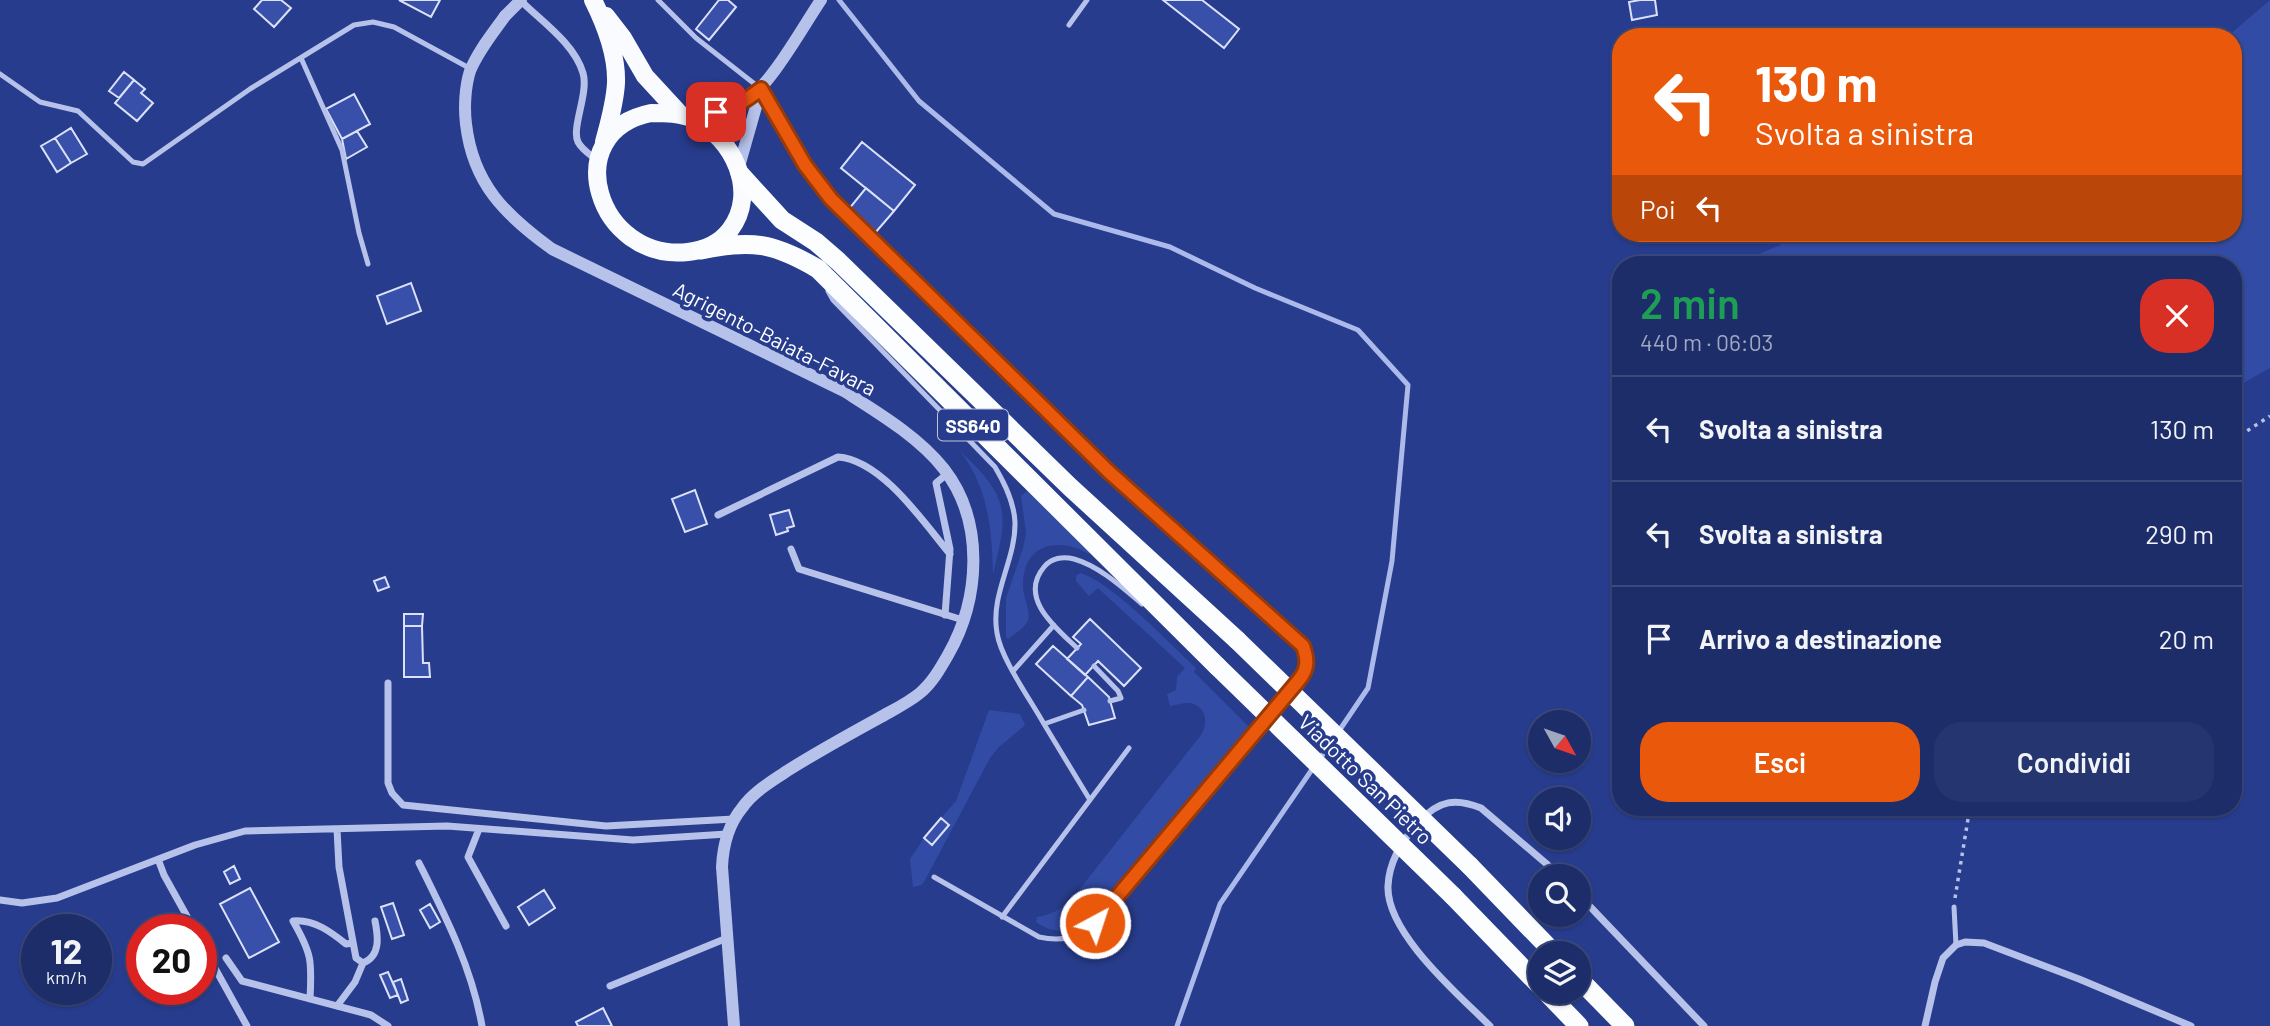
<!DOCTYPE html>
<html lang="it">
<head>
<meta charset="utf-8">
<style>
  :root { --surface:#1d2d69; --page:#25356f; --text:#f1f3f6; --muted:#a0a8c0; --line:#3b497d; --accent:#ea580c }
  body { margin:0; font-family:Barlow,sans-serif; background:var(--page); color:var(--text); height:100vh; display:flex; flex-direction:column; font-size:26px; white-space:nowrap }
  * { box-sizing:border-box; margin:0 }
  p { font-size:23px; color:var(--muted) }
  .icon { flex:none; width:38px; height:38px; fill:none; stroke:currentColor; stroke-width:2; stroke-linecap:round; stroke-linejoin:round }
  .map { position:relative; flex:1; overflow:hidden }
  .side { position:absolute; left:1612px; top:256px; width:630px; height:560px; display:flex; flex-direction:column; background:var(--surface); border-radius:28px; box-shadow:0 2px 5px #0004,0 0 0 2px var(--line) }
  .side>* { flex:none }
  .banner { position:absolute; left:1612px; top:28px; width:630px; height:214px; border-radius:28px; box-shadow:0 2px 5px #0004,0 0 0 2px var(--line); background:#ea580c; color:#fff; overflow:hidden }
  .needle { width:46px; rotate:130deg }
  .tools { position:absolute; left:1528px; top:710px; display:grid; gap:14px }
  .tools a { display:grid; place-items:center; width:63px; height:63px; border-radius:50%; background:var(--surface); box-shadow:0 2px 5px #0004,0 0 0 2px var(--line); font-size:35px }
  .speed { position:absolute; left:21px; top:914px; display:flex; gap:14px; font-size:35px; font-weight:700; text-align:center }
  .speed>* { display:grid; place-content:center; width:91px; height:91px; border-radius:50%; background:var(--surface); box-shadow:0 2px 5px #0004,0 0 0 2px var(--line); line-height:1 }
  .speed small { font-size:18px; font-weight:400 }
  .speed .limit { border:10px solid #d22; background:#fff; color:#111 }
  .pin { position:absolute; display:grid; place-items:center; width:60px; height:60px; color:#fff; margin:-30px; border-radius:14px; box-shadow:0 4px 10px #0006 }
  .me { position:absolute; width:77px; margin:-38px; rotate:40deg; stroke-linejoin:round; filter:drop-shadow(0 0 5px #0008) }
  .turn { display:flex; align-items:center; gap:24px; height:147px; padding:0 28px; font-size:32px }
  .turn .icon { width:91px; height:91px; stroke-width:2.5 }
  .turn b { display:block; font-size:49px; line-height:60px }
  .then { display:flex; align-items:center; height:66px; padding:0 28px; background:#0003; gap:14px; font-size:26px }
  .round { display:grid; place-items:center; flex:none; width:74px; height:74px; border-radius:28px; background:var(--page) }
  .head { display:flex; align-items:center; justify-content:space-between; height:119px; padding:0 28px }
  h1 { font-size:42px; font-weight:600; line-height:52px; color:#1e9e55 }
  .primary-button { display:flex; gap:14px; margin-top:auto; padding:14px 28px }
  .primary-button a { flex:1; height:80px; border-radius:28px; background:var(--accent); color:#fff; font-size:28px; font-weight:600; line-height:80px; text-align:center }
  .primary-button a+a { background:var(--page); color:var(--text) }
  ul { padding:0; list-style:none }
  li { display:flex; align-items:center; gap:21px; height:105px; padding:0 28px; border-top:2px solid var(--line) }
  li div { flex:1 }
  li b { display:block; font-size:26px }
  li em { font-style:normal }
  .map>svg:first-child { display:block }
  .green { fill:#324ba4 }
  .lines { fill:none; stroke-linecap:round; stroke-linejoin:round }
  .stream { stroke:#abbaeb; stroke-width:5 }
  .building { fill:#3850a9; stroke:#dbe1f8; stroke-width:2 }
  .path { stroke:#b6c2ea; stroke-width:3.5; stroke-dasharray:3.5 5; stroke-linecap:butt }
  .service { stroke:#b6c2ea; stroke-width:5 }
  .minor { stroke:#b6c2ea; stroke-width:7 }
  .tertiary { stroke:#b6c2ea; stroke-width:12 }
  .primary { stroke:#fafbff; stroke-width:18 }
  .trunk { stroke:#fcfdff; stroke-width:19 }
  .tertiary-bridge { stroke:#b6c2ea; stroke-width:12 }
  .trunk-bridge { stroke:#fcfdff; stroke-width:19 }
  .route-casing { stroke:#983908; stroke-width:18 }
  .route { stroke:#ea580c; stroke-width:12 }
  .labels { text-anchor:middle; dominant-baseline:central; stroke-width:7; stroke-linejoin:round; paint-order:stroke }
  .shield { fill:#273c8c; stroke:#bec4dc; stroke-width:2 }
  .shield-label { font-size:19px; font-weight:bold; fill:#fff }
  .street-label { font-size:21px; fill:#fff; stroke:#273c8c }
</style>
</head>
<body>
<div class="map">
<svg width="2270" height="1026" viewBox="0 0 2270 1026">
  <rect width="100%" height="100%" fill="#273c8c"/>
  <path class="green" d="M2270,0V368L2233,389V264H1737L1807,233H2233V37H2227Z
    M960,451C1009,497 1009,511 993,574C992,529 988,487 960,451Z
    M1027,491L1092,551L1089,554C1057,536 1022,544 1023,587C1023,597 1031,611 1028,620C1026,627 1014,634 1008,639L1006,637V598L1023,548L1026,533L1021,496Z
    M1080,573C1112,582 1170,644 1196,668L1194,672L1250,728L1087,921C1070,932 1054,935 1036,922L1037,917C1055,914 1064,907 1075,895L1201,735C1209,723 1206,704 1188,703C1182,703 1176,705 1170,706L1167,694L1176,690L1177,677L1185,668L1098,588L1089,596L1076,581V576Z
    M989,710L1020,714L1025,725L998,748L990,758L924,882L921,885L913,887L910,859L924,838L932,844L949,825L941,818L956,801Z"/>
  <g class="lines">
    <path class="stream" d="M839,0L919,101L1054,214L1170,247L1255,288L1358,330L1408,385L1392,561L1368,688L1339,731
      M1319,760L1333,739
      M1177,1026L1220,904L1313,768"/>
  </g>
  <path class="building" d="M262,0H281L291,8L274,27L254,9Z
    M399,0H440L431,17Z
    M719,0H728L736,7L709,40L696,29Z
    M1163,0H1202L1239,29L1224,48Z
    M1640,0H1655L1657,15L1632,20L1629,2Z
    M124,72L134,80L119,98L109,91Z
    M134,80L145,89L141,93L153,103L137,121L115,103Z
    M354,94L370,124L342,139L326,109Z
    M71,128L87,154L71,163L55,138Z
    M357,131L367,147L346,159L342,139Z
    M55,138L71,163L57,172L41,146Z
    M862,142L915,185L894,211L841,168Z
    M866,188L894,211L875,233L848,210Z
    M411,283L421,311L387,324L377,296Z
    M695,490L707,524L685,532L672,499Z
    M789,510L794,526L787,528L788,531L776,535L770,515Z
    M385,577L389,587L378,591L374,581Z
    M404,614H423L422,626H404Z
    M1090,619L1141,668L1124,686L1098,661L1085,675L1067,659L1081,644L1073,637Z
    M404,626H422L423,663H429L430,677H404Z
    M1053,646L1088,677L1071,696L1036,664Z
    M1088,677L1109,697L1115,718L1089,725L1082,705L1071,696Z
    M941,818L949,825L932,845L924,838Z
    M234,866L240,879L230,884L224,872Z
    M250,888L279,942L249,958L220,904Z
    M544,890L555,908L529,925L518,907Z
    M393,903L404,935L392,939L381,907Z
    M430,904L440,922L430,928L420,910Z
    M388,972L398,995L390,998L380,975Z
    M401,979L408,1000L401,1003L393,982Z
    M603,1008L612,1026H578L576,1022Z"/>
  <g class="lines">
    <path class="path" d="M2233,440L2270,416
      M1955,898L1970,807"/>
    <path class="service" d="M658,0L696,38L761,89L805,165L831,199L1107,471L1303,646C1310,663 1305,673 1294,687
      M1069,25L1087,0
      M301,58L342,150L359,233L368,264
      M0,74L40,102L78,111L133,162L143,164L250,89L354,25L373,22L394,27L471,69
      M828,291L833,300L995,467C1005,484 1014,502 1015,522C1016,560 990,594 997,633C1001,659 1030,699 1044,724L1084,710
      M1077,648C1056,628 1018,598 1044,567C1051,558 1063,556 1074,559C1099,566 1122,587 1142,604
      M1094,666L1118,691L1121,698L1110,701
      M1014,670L1054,625
      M1044,724L1090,800
      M934,877L1039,937C1062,942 1077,938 1095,923L1287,694
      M1954,907L1956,945
      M1002,917L1129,748"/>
    <path class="minor" d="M520,0C541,21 574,43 583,73C589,93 571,128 578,142C582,150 591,155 598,161
      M718,515L838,457C882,460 924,523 950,554
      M791,549L799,569L963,620
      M945,615L950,549L936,483L947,474
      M388,683V783L392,793L403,805L606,826L734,819
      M337,829L339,867L356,958L363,963C381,956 378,936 375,921
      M479,829L468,857L506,926
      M158,859L164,875L194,929
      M419,863C445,915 472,968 482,1026
      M1578,894L1704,1026
      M0,900L22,903L57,898L195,845L245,831L447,826L633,840L727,834
      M201,943L247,1026
      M226,958L242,981L371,1015L388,1026
      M610,986L727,938
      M310,999C312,961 312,954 293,921C314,919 331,932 346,944L353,943
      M337,1006L355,982L363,963
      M1490,1026C1459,995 1386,933 1388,886C1389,861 1403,839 1420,821C1439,800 1456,798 1481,808L1562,877
      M1925,1026L1935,982L1943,958L1956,945L1965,942L1984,943L2079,979L2191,1026"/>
    <path class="tertiary" d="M505,16C493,33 478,51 470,71C465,87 464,108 466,124C473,184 505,215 552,249L844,391C877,412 919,437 944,469C985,522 980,599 948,655C940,669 932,683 920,693C908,703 893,710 879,718C848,735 817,752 787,771C771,782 753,792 742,808C728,825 723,845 722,867L734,1026
      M691,117C708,114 728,112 743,103C770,87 802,28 821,0
      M738,170L761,89"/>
    <path class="primary" d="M593,0C605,24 617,56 616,83C615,103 609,123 604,142
      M606,16L623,38L645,76L681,115
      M651,113C665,113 681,113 693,119C733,137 759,192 730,230C720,243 705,250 688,252C597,262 557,132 651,113Z"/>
    <path class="trunk" d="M740,174L782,220L816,242L838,261L1070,487L1237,640
      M701,250C751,239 774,243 818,269L1217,666
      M1470,866L1555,954
      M1453,896L1540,986
      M1578,978L1625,1026
      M1546,992L1579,1026"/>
    <path class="tertiary-bridge" d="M505,16L521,0"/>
    <path class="trunk-bridge" d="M1237,640L1470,866
      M1217,666L1453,896"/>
  </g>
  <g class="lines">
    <defs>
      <path id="route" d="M716,112C734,109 746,100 761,89L805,165L831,199L1108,471L1303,646C1308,660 1308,669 1299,680L1095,923"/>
    </defs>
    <use href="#route" class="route-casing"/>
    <use href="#route" class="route"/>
  </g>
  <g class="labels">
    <rect class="shield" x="938" y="409.5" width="70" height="31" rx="5"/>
    <g class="shield-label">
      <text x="973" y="425">SS640</text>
    </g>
    <g class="street-label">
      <text transform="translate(775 338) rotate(27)">Agrigento-Baiata-Favara</text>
      <text transform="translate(1366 779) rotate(44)">Viadotto San Pietro</text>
    </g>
  </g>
</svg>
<div class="tools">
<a><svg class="needle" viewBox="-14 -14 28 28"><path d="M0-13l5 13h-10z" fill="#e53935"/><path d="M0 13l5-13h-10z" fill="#a0a8c0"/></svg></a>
<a><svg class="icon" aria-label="sound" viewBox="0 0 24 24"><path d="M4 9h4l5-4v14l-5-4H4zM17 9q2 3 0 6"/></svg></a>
<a><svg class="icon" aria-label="search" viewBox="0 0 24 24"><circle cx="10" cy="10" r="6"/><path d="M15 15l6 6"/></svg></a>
<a><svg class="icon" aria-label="layers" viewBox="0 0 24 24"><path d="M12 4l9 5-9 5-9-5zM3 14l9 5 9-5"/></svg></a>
</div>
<div class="speed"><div>12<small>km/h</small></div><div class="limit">20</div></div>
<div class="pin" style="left:716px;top:112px;background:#d93025"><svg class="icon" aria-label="arrive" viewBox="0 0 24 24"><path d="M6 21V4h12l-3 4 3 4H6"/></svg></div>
<svg class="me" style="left:1095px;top:923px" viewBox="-20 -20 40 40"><circle r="17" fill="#ea580c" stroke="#fff" stroke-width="3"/><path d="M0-11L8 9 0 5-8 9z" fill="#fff"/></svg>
<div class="banner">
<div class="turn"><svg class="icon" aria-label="left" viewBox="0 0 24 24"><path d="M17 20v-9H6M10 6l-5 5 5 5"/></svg><div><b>130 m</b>Svolta a sinistra</div></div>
<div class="then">Poi<svg class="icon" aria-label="left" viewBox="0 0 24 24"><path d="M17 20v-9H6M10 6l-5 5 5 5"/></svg></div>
</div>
<section class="side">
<div class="head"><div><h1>2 min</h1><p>440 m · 06:03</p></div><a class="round" style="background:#d93025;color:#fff"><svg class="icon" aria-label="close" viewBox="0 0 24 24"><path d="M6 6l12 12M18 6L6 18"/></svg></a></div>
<ul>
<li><svg class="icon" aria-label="left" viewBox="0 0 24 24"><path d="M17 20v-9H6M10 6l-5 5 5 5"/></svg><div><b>Svolta a sinistra</b></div><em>130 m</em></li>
<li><svg class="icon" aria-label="left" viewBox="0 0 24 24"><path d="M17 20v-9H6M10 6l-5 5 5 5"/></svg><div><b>Svolta a sinistra</b></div><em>290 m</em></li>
<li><svg class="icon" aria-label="arrive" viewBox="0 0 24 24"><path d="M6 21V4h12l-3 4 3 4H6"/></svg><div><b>Arrivo a destinazione</b></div><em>20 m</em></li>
</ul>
<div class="primary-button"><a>Esci</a><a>Condividi</a></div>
</section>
</div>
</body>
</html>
